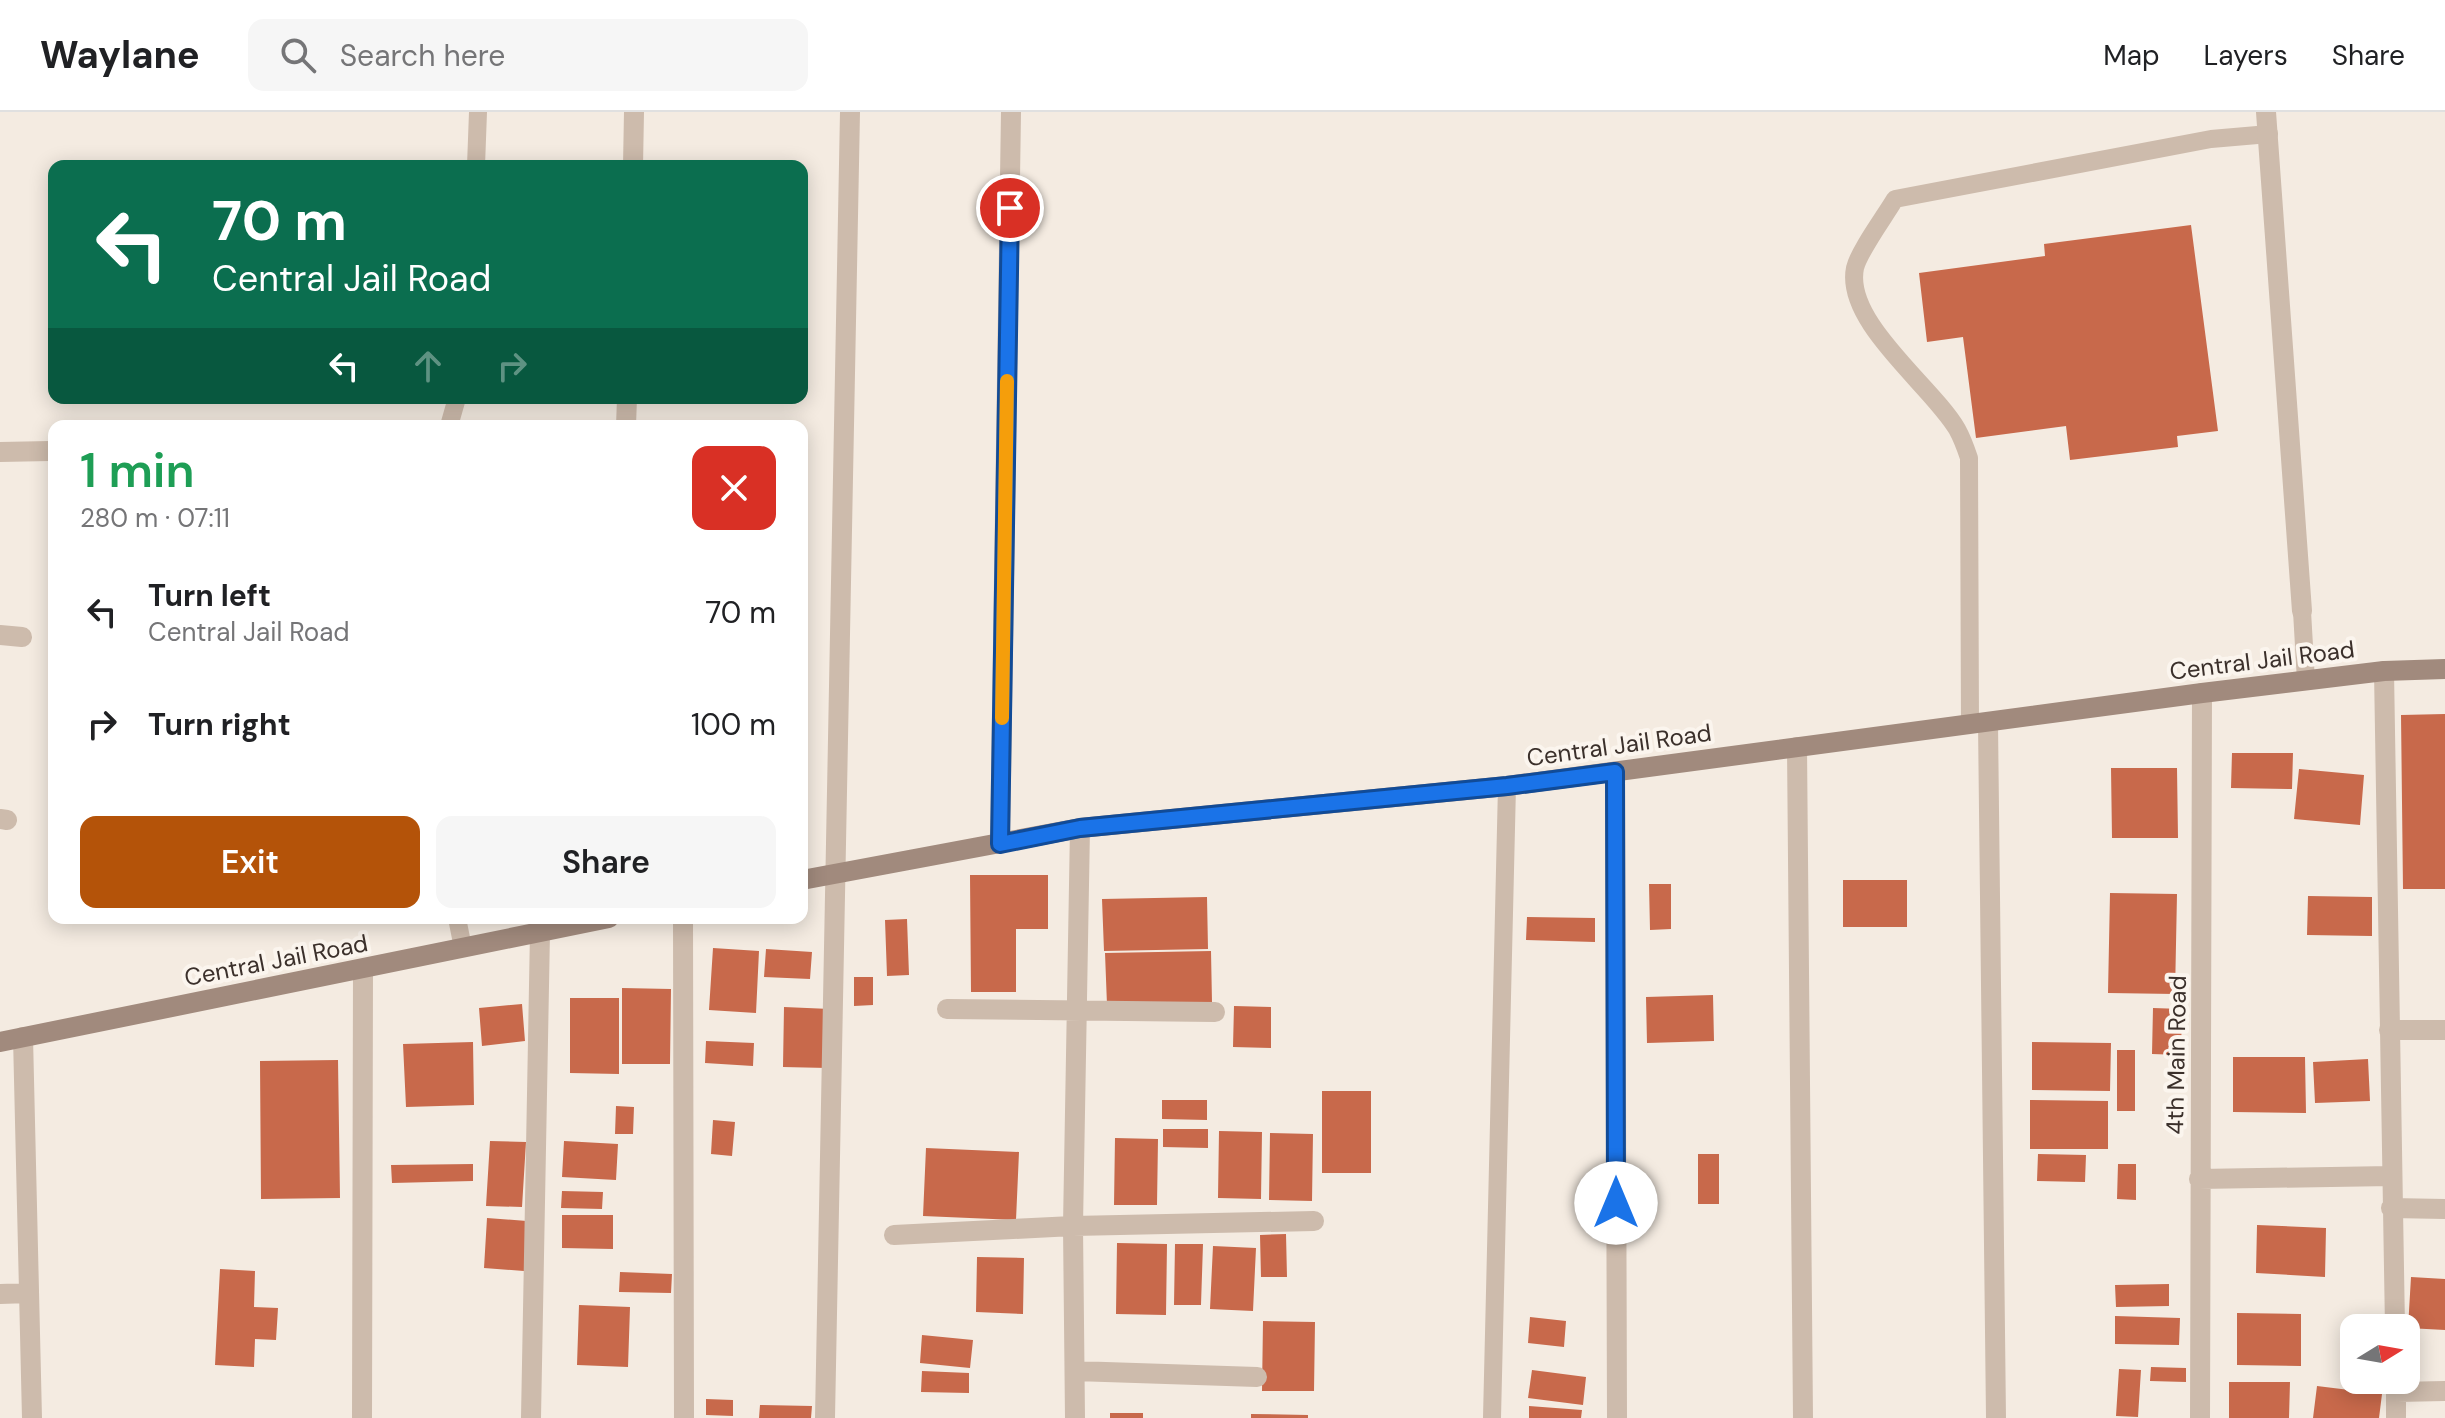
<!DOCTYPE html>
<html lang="en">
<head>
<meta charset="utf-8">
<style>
  :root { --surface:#fff; --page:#f6f6f6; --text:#202124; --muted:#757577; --line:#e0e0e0; --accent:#b45309 }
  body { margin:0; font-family:"DM Sans",sans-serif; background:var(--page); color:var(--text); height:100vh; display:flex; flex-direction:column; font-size:30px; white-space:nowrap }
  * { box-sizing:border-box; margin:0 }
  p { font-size:26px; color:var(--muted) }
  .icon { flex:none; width:44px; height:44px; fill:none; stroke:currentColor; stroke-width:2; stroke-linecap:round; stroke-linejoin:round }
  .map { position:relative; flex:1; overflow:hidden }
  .details { position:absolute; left:48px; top:308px; width:760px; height:504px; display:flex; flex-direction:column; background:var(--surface); border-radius:16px; box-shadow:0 4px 20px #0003 }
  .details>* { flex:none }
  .hud { position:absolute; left:48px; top:48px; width:760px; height:244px; border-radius:16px; box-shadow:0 4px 20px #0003; background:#0b6e4f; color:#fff; overflow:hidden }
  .needle { width:52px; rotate:79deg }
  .tools { position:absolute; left:2340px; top:1202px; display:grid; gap:16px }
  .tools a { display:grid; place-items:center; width:80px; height:80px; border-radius:16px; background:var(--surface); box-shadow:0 4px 20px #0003; font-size:40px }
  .pin { position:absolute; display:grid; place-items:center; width:68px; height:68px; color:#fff; margin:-34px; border:4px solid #fff; border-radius:50%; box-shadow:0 2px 8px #0007 }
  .me { position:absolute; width:88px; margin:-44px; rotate:0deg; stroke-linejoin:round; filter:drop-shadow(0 0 6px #0008) }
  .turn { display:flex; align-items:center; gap:28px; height:168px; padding:0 32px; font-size:36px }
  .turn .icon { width:104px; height:104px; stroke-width:2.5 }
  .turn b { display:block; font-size:56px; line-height:68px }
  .lanes { display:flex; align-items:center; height:76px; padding:0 32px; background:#0003; justify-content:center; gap:40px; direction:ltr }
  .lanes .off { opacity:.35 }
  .round { display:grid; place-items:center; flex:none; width:84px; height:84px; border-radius:16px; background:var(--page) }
  .head { display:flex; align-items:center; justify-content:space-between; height:136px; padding:0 32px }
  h1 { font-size:48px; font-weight:600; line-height:60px; color:#1e9e55 }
  .primary-button { display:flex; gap:16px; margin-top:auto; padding:16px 32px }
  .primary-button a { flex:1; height:92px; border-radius:16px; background:var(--accent); color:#fff; font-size:32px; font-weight:600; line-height:92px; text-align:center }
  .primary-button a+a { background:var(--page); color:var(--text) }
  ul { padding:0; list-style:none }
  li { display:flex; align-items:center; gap:24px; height:112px; padding:0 32px }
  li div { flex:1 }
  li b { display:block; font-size:30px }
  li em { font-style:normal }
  header { display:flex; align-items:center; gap:48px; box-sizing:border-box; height:112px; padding:0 40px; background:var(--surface); border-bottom:2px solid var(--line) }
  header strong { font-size:38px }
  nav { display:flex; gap:44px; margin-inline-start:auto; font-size:28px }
  .search { width:560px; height:72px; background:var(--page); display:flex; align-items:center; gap:20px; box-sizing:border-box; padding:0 28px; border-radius:16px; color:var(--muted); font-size:30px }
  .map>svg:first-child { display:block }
  .building { fill:#c8694b }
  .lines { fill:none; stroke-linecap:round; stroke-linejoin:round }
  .lane { stroke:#cdbbac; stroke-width:18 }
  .street { stroke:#cdbbac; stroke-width:20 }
  .secondary { stroke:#a18a7d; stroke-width:20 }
  .route-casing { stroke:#114b97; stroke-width:20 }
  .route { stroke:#1a73e8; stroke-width:14 }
  .slow { stroke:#f59e0b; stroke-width:14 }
  .labels { text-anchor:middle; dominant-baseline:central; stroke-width:8; stroke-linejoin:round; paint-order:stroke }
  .street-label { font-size:24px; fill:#3b302b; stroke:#fbf5ee }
</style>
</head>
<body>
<header>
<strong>Waylane</strong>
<div class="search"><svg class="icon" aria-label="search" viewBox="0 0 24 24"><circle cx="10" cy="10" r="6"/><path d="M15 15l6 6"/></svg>Search here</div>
<nav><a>Map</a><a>Layers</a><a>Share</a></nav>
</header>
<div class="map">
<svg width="2445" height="1306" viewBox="0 0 2445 1306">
  <rect width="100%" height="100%" fill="#f4ebe1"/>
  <path class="building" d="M2191,113L2218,319L2177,324L2178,335L2070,348L2066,314L1976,326L1963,225L1927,230L1919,161L2045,144L2044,132Z
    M2445,602V777H2403L2401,603Z
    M2232,641H2293L2292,677L2231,676Z
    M2111,656H2177L2178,726H2112Z
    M2299,657L2364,663L2360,713L2294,707Z
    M970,763H1048V817H1016V880H971Z
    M1843,768H1907V815H1843Z
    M1649,772H1671V817L1650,818Z
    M2110,781L2177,782L2175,882L2108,881Z
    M2308,784L2372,785V824L2307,823Z
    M1207,785L1208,837L1104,839L1102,787Z
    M1527,805L1595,806V830L1526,828Z
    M907,807L909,863L887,864L885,808Z
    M713,836L759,839L756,901L709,898Z
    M766,837L812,840L810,867L764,865Z
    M1211,839L1212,891L1107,893L1105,841Z
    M854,865H873V893L854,894Z
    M622,876L671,877L670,952H622Z
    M1713,883L1714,929L1647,931L1646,885Z
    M570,886H619V962L570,961Z
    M522,892L525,929L482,934L479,896Z
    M1234,894L1271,895V936L1233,935Z
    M784,895L830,897L828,956L783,955Z
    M2153,896L2182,897L2181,943L2152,942Z
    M706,929L754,931L753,954L705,951Z
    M473,930L474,993L406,995L403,932Z
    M2032,930L2111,931L2110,979L2032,978Z
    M2117,938H2135V999H2117Z
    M2233,945H2305L2306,1001L2233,1000Z
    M2368,947L2370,989L2315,991L2313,950Z
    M338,948L340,1086L261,1087L260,949Z
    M1322,979H1371V1061H1322Z
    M1162,988H1207V1008L1162,1007Z
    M2030,988L2108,989V1037H2030Z
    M616,994L634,995L633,1022H615Z
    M713,1008L735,1010L732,1044L711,1042Z
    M1163,1017H1208V1036L1163,1035Z
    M1219,1019L1262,1020L1261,1087L1218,1086Z
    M1270,1021L1313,1022L1312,1089L1269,1088Z
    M1115,1026L1158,1027L1157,1093H1114Z
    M490,1029L526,1030L522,1095L486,1094Z
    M564,1029L618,1032L616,1068L562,1065Z
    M926,1036L1019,1040L1016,1108L923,1104Z
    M1698,1042H1719V1092H1698Z
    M2038,1042L2086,1043L2085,1070L2037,1069Z
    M473,1052V1069L392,1071L391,1053Z
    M2118,1052H2136V1088L2117,1087Z
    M562,1079L603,1080L602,1097L561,1096Z
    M562,1103H613V1137L562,1136Z
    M487,1106L527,1109L524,1159L484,1156Z
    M2257,1113L2326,1116L2325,1165L2256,1161Z
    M1286,1122L1287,1165H1261L1260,1123Z
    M1117,1131L1167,1132L1166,1203L1116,1202Z
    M1175,1132H1203L1201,1193H1174Z
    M1213,1134L1256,1136L1253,1199L1210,1197Z
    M977,1145L1024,1146L1023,1202L976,1200Z
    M220,1157L255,1159L254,1195L278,1196L276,1228L255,1227L254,1255L215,1253Z
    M620,1160L672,1162L671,1181L619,1180Z
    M2411,1165L2445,1167V1218L2408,1216Z
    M2169,1172V1194L2116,1195L2115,1173Z
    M579,1193L630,1195L628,1255L577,1253Z
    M2237,1201L2301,1202V1254L2237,1253Z
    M2115,1204L2180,1206L2179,1233L2115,1232Z
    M1530,1205L1566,1209L1564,1235L1528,1231Z
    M1263,1209L1315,1210L1314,1279H1262Z
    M922,1223L973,1228L970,1256L920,1251Z
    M2151,1255L2186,1256V1270L2150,1269Z
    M2119,1257L2141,1258L2138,1305L2116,1304Z
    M1532,1258L1586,1265L1583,1293L1528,1286Z
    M922,1259L969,1261V1281L921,1280Z
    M2229,1270H2290L2289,1306H2229Z
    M2317,1274L2382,1282L2379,1306H2313Z
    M706,1287L733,1288V1304L706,1303Z
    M760,1293L812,1294L811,1306H759Z
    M1529,1294L1582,1298L1581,1306H1529Z
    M1110,1301H1143V1306H1110Z
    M1251,1302L1308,1303V1306H1251Z"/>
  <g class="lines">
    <path class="lane" d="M476,54L478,0
      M449,314L457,286
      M2302,499L2306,569
      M1970,612L1969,346C1966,337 1962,326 1957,317C1932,274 1844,210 1855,156C1859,139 1885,104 1895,87L2211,27L2269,22
      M457,806L463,836
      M1492,1306L1507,674"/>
    <path class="street" d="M2266,0L2302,499
      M633,54L634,0
      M626,314L627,286
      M0,340L50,339
      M0,523L22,525
      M2384,559L2395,1216
      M1988,611L1996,1306
      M1797,635L1803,1306
      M1615,660L1617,1306
      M0,707L7,708
      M1000,732L1011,0
      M683,806L684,1306
      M947,897L1215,900
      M2389,918H2445
      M23,925L32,1306
      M2199,1067L2391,1064
      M2391,1096L2445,1097
      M894,1123L1073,1114L1314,1109
      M0,1182L29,1181
      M1075,1259L1257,1265
      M2396,1268V1306
      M2397,1280L2445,1279
      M362,1306L363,857
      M531,1306L540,820
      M825,1306L850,0
      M1075,1306L1073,1114L1080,716
      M2200,1306L2202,581"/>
    <path class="secondary" d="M802,768L1080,716L1507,674L2202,581L2384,559L2445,557
      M0,930L609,806"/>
  </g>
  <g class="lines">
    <defs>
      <path id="route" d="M1010,96L1000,732L1080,716L1507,674L1615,660L1616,1091"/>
    </defs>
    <use href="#route" class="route-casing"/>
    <use href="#route" class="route"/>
    <path class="slow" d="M1002,606L1007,269"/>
  </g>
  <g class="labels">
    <g class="street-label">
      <text transform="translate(2262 548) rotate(-7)">Central Jail Road</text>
      <text transform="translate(1619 633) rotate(-8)">Central Jail Road</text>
      <text transform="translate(276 848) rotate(-11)">Central Jail Road</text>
      <text transform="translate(2176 943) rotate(-89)">4th Main Road</text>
    </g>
  </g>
</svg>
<div class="tools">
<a><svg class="needle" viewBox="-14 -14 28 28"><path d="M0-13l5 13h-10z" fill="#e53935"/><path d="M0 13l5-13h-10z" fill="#757577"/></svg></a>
</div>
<div class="pin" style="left:1010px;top:96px;background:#d93025"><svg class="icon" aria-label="arrive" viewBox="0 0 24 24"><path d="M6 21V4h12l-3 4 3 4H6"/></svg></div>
<svg class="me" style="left:1616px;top:1091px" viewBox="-20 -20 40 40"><circle r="19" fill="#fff"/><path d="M0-13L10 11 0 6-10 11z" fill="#1a73e8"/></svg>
<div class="hud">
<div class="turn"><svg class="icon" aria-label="left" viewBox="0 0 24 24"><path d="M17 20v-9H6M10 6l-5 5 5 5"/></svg><div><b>70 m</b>Central Jail Road</div></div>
<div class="lanes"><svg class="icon" aria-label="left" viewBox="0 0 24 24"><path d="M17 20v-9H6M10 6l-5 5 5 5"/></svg><svg class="icon off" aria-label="ahead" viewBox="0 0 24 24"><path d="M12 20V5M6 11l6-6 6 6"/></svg><svg class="icon off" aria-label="right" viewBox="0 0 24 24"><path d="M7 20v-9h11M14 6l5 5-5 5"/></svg></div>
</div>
<section class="details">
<div class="head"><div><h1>1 min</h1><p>280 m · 07:11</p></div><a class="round" style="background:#d93025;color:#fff"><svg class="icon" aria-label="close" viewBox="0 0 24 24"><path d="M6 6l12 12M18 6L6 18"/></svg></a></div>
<ul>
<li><svg class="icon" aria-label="left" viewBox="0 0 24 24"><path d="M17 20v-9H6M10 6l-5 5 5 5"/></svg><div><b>Turn left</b><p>Central Jail Road</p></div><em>70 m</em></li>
<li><svg class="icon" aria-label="right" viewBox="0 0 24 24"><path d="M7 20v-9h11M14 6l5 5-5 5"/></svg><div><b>Turn right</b></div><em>100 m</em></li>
</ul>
<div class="primary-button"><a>Exit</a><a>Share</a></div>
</section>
</div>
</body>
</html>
